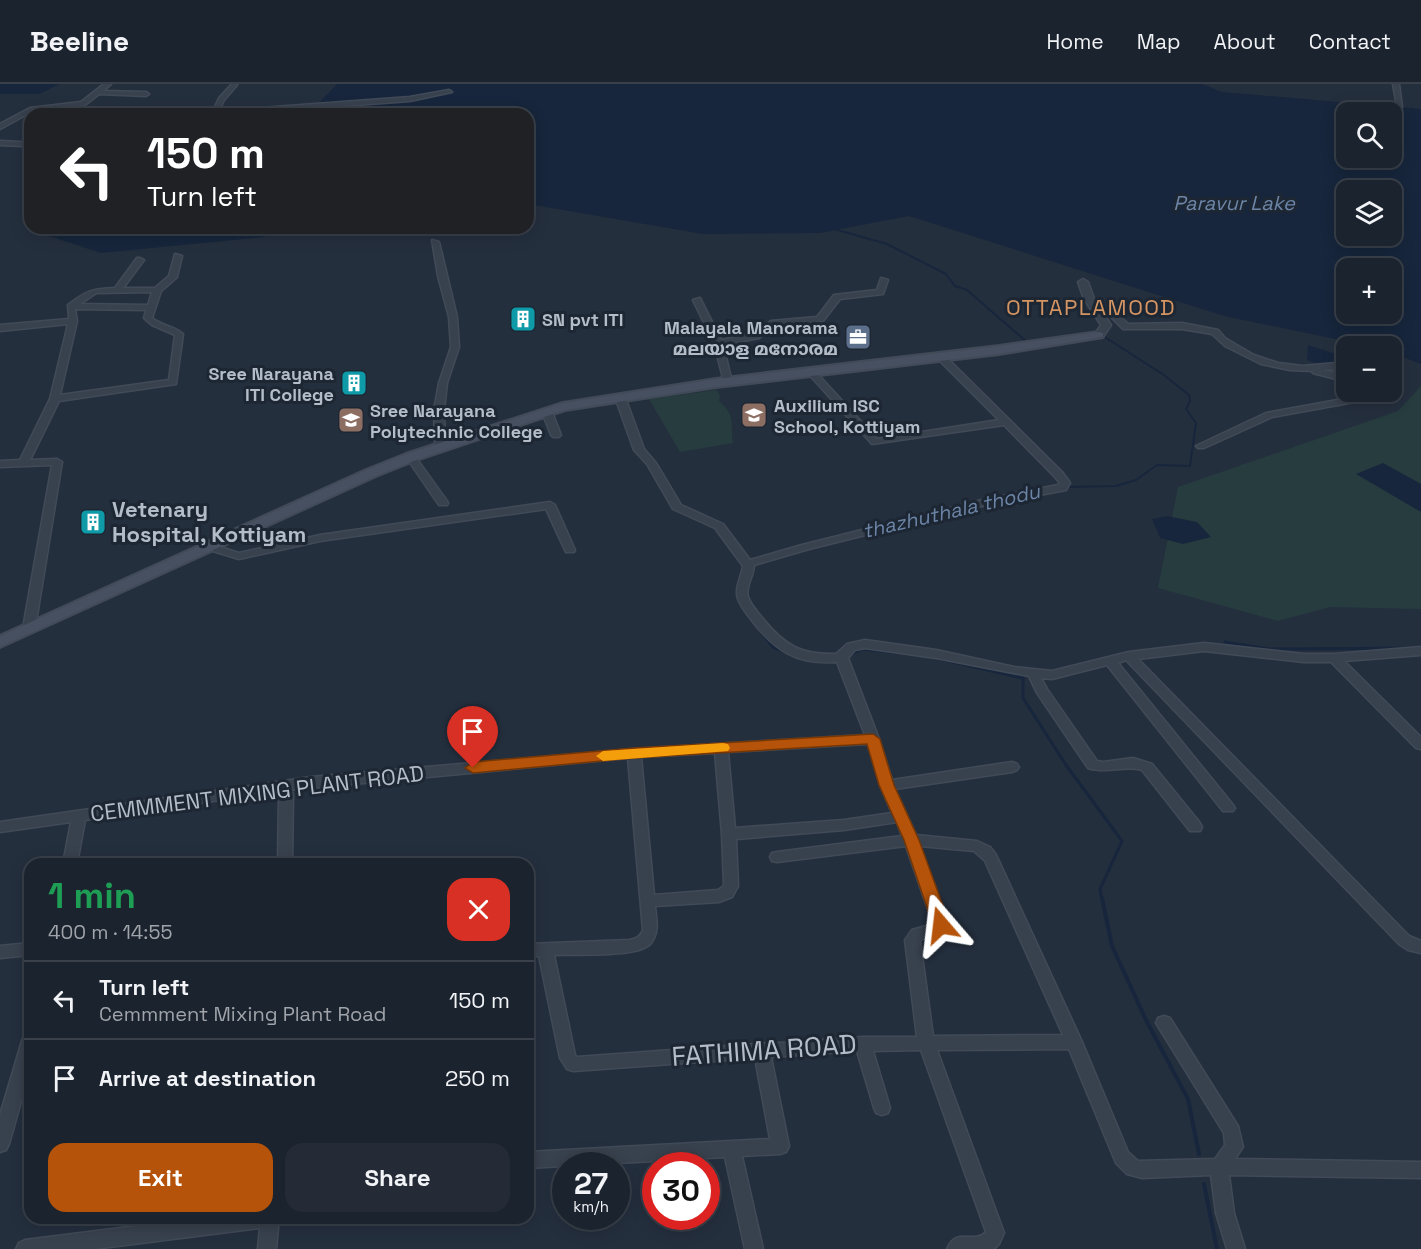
<!DOCTYPE html>
<html lang="en">
<head>
<meta charset="utf-8">
<style>
  :root { --surface:#1b232e; --page:#242b36; --text:#f1f3f6; --muted:#a0a4aa; --line:#39404a; --accent:#b45309 }
  body { margin:0; font-family:"Space Grotesk","Noto Sans Malayalam",sans-serif; background:var(--page); color:var(--text); height:100vh; display:flex; flex-direction:column; font-size:22px; white-space:nowrap }
  * { box-sizing:border-box; margin:0 }
  p { font-size:20px; color:var(--muted) }
  .icon { flex:none; width:33px; height:33px; fill:none; stroke:currentColor; stroke-width:2; stroke-linecap:round; stroke-linejoin:round }
  .map { position:relative; flex:1; overflow:hidden }
  .drawer { position:absolute; left:24px; top:774px; width:510px; height:366px; display:flex; flex-direction:column; background:var(--surface); border-radius:18px; box-shadow:0 3px 15px #0003,0 0 0 2px var(--line) }
  .drawer>* { flex:none }
  .banner { position:absolute; left:24px; top:24px; width:510px; height:126px; border-radius:18px; box-shadow:0 3px 15px #0003,0 0 0 2px var(--line); background:#202124; color:#fff; overflow:hidden }
  .controls { position:absolute; left:1336px; top:18px; display:grid; gap:12px }
  .controls a { display:grid; place-items:center; width:66px; height:66px; border-radius:12px; background:var(--surface); box-shadow:0 3px 15px #0003,0 0 0 2px var(--line); font-size:30px }
  .speed { position:absolute; left:552px; top:1068px; display:flex; gap:12px; font-size:30px; font-weight:700; text-align:center }
  .speed>* { display:grid; place-content:center; width:78px; height:78px; border-radius:50%; background:var(--surface); box-shadow:0 3px 15px #0003,0 0 0 2px var(--line); line-height:1 }
  .speed small { font-size:15px; font-weight:400 }
  .speed .limit { border:9px solid #d22; background:#fff; color:#111 }
  .pin { position:absolute; display:grid; place-items:center; width:51px; height:51px; color:#fff; margin:-62px -26px; border-radius:50% 50% 50% 0; rotate:-45deg; box-shadow:0 0 6px #0007 }
  .pin .icon { rotate:45deg }
  .me { position:absolute; width:66px; margin:-33px; rotate:343deg; stroke-linejoin:round; filter:drop-shadow(0 0 4px #0008) }
  .turn { display:flex; align-items:center; gap:21px; height:126px; padding:0 24px; font-size:27px }
  .turn .icon { width:78px; height:78px; stroke-width:2.5 }
  .turn b { display:block; font-size:42px; line-height:51px }
  .round { display:grid; place-items:center; flex:none; width:63px; height:63px; border-radius:18px; background:var(--page) }
  .headline { display:flex; align-items:center; justify-content:space-between; height:102px; padding:0 24px }
  h1 { font-size:36px; font-weight:700; line-height:45px; color:#1e9e55 }
  .cta { display:flex; gap:12px; margin-top:auto; padding:12px 24px }
  .cta a { flex:1; height:69px; border-radius:18px; background:var(--accent); color:#fff; font-size:24px; font-weight:700; line-height:69px; text-align:center }
  .cta a+a { background:var(--page); color:var(--text) }
  ul { padding:0; list-style:none }
  li { display:flex; align-items:center; gap:18px; height:78px; padding:0 24px; border-top:2px solid var(--line) }
  li div { flex:1 }
  li b { display:block; font-size:22px }
  li em { font-style:normal }
  header { display:flex; align-items:center; gap:36px; box-sizing:border-box; height:84px; padding:0 30px; background:var(--surface); border-bottom:2px solid var(--line) }
  header strong { font-size:28px }
  nav { display:flex; gap:33px; margin-inline-start:auto; font-size:21px }
  .map>svg:first-child { display:block }
  .green { fill:#263c3f }
  .water { fill:#17263c; fill-rule:evenodd }
  .lines { fill:none; stroke-linecap:round; stroke-linejoin:round }
  .stream-far2 { stroke:#17263c; stroke-width:2 }
  .stream-far1 { stroke:#17263c; stroke-width:3 }
  .stream { stroke:#17263c; stroke-width:4 }
  .minor-casing { stroke:#414a57; stroke-width:3 }
  .tertiary-casing { stroke:#414a57; stroke-width:3 }
  .secondary-casing { stroke:#414a57; stroke-width:4 }
  .minor { fill:#38414e; fill-rule:evenodd }
  .tertiary { fill:#38414e; fill-rule:evenodd }
  .secondary { fill:#465061; fill-rule:evenodd }
  .route { fill:#b45309; stroke:#753606; stroke-width:1.5 }
  .slow { fill:#f59e0b }
  .labels { text-anchor:middle; dominant-baseline:central; stroke-width:6; stroke-linejoin:round; paint-order:stroke }
  .far-poi-label { font-size:18px; font-weight:bold; fill:#b4bcc9; stroke:#1d2633; text-anchor:start }
  .far-water-label { font-size:20px; font-style:italic; fill:#6d86a8; stroke:#1d2633 }
  .far-quarter-label { font-size:22px; letter-spacing:1.5px; fill:#d59563; stroke:#1d2633 }
  .poi-label { font-size:22px; font-weight:bold; fill:#b4bcc9; stroke:#1d2633; text-anchor:start }
  .street-label { font-size:22px; fill:#b4bcc9; stroke:#1d2633 }
  .near-street-label { font-size:27px; fill:#b4bcc9; stroke:#1d2633 }
</style>
</head>
<body>
<header>
<strong>Beeline</strong>
<nav><a>Home</a><a>Map</a><a>About</a><a>Contact</a></nav>
</header>
<div class="map">
<svg width="1421" height="1165" viewBox="0 0 1421 1165">
  <rect width="100%" height="100%" fill="#242f3e"/>
  <path class="green" d="M1421,302V525L1330,523L1278,537L1158,504L1178,403L1398,327Z
    M716,306L720,311L719,317C737,333 730,338 733,359L680,368L649,315Z"/>
  <path class="water" d="M0,0H60L39,10H0Z
    M337,0H1202L1222,8L1421,25V280L1392,269V262H1369L1224,232L909,132L820,149L703,150L528,120V30H316L319,19ZM1347,28H1392V74H1347ZM1347,106H1392V152H1347ZM1347,184H1392V230H1347Z
    M43,144H274L264,153L101,169L43,150Z
    M1308,261L1336,270L1340,276L1333,281H1320L1307,276Z
    M1383,379L1421,400V428L1356,390Z
    M1167,432L1197,438L1211,453L1183,460L1160,454L1152,435Z"/>
  <g class="lines">
    <path class="stream-far2" d="M834,145L887,160L946,190L955,202L967,206L1028,259
      M1066,403L1116,402L1136,396L1157,381L1190,382L1196,339L1186,325L1190,317L1189,311L1164,291L1100,250
      M738,504V496L742,491
      M750,534L753,537"/>
    <path class="stream-far1" d="M752,536L773,563L788,569
      M1225,558L1269,565L1421,564
      M850,571L862,565L916,571
      M926,572L1023,594V614L1066,681L1122,757L1100,805L1102,816
      M823,577L836,578"/>
    <path class="stream" d="M1102,814L1112,862L1146,936L1188,1015L1199,1070
      M1204,1100L1217,1165"/>
    <defs>
      <path id="minor" d="M104,0H111L103,7L146,8L149,10L146,12L99,10L85,21L33,27L0,45V40L30,24L81,18Z
        M232,0L237,1L224,16L220,25H248L410,13L449,6L452,8L410,17L248,29L158,28L144,30L157,24L214,25L219,14Z
        M1393,0H1399L1402,23L1397,22Z
        M0,57L21,58L24,60L21,62L0,61Z
        M432,156L439,158L457,233L459,263L447,299L444,326L445,364L440,367L435,364L434,326L439,299L451,263L449,233L438,192Z
        M175,170L182,172L177,193L161,207L152,234C162,242 174,242 183,250L176,300L59,317L30,376L57,375L62,378L35,544L33,547H25L23,544L52,381L0,383V377L20,376L50,315L68,240L0,247V241L69,235L68,221C86,207 92,205 115,204L137,174H140L144,176L123,204H155L169,192ZM152,208L148,221L80,220L96,209ZM75,225L146,226L144,234L152,241L175,251L169,296L60,311L77,237Z
        M881,194L888,196L883,210L840,215L823,237L773,242L759,254L723,261L732,298L728,301L724,298L714,259L693,216L700,214L721,256L753,250L771,237L817,233L834,211L877,206Z
        M1091,222L1110,223L1128,240L1182,239L1218,246L1225,254L1240,263L1254,271L1278,279L1303,282L1347,278V284L1323,286L1347,292V298L1313,289L1312,287L1290,286L1261,280L1225,262L1212,250L1182,245H1123L1105,227L1091,226Z
        M941,270L944,271L1062,388L1070,399L1066,406L982,422L809,465L754,481C754,492 745,502 748,513C751,521 758,529 764,536C785,562 802,571 836,570L847,560L865,556L936,566L1014,583L1052,587L1129,568L1204,559L1304,570H1334L1421,563V571L1344,577L1421,653V665L1416,664L1331,578H1304L1204,567L1138,575L1409,852L1421,857V869L1408,866L1399,860L1126,576L1118,579L1233,721L1235,724L1233,727H1223L1107,581L1052,595L1041,594L1047,605L1097,677L1103,678L1133,674L1152,680L1200,739L1202,743L1200,747H1190L1142,686C1124,681 1108,690 1088,684L1037,609L1029,592L936,574L865,564L855,566L848,574L879,655L892,696L1012,678L1017,680L1019,683L1017,686L1012,688L895,705L916,751L977,757L990,763L996,771L1082,958L1128,1068L1138,1077L1215,1075L1225,1061L1224,1049L1156,939L1158,934L1164,932L1170,934L1238,1042L1243,1063L1235,1075L1421,1078V1094L1229,1091L1234,1129L1245,1165H1227L1216,1129L1211,1091L1142,1094L1127,1090L1116,1079L1069,965L937,966L1004,1149L999,1160L994,1165H947C957,1142 973,1161 986,1148L921,966L873,967L890,1024L888,1029L882,1031L876,1029L874,1024L857,967L771,973L789,1062L786,1068L780,1070L742,1072L763,1165H745L725,1073L528,1084V1068L770,1055L755,974L573,987L567,985L560,974L539,872H528V860L629,856C636,855 640,853 643,846L628,674L290,706L293,710L292,780H278L279,711L275,708L85,736L77,780H63L71,738L0,748V738L311,693L634,665L865,651L837,578C796,581 774,566 750,534C745,527 737,518 737,510C736,500 742,491 743,482L715,444L673,425L647,380L634,366L615,313L620,310L625,313L644,365L656,379L681,421L723,440L750,476L802,461L982,416L1058,401L1060,399L1054,392L1004,341L872,360L806,287L810,284L813,285L877,355L999,336L938,275L937,273ZM868,660L880,701L892,729L844,736L735,744L728,668ZM715,669L722,750L724,802L718,806L654,811L641,673ZM897,738L902,752L777,768L772,769L770,773L772,777L777,778L906,762L933,840L912,846L905,856L917,953H863L766,960L761,958L755,960L577,973L575,971L554,871C573,870 640,874 651,859C660,847 656,835 655,822L719,818L732,813L738,802L736,755L844,746ZM920,762L974,767L985,777L1063,951L933,952L920,857L922,855L941,850L948,841Z
        M1361,308H1371L1360,317L1272,333L1204,364H1198L1196,362L1266,329L1354,313Z
        M547,325L552,328L561,351L559,353H553L551,351L542,328Z
        M411,370L414,371L447,417L448,419L447,421H439L406,373Z
        M550,418L555,421L575,466L574,468H566L565,466L546,425L320,457L239,475L203,464L202,462L207,459L239,469L320,451Z
        M30,859V871L0,874V862Z
        M30,950V985L9,1060L6,1066L0,1068V1031L22,957L24,952Z
        M200,1134H279L276,1165H258L260,1144L94,1165H16L19,1159L25,1156Z"/>
      <path id="tertiary" d="M1083,195L1088,198L1094,215L1111,241L1103,253L1099,254L1094,251L1101,241L1084,215L1078,198Z"/>
      <path id="secondary" d="M1099,248L1103,249V253L999,270L716,303L565,326L416,376L376,392L0,563V552L366,386L406,370L563,319L716,295L999,262Z"/>
    </defs>
    <use href="#minor" class="minor-casing"/>
    <use href="#tertiary" class="tertiary-casing"/>
    <use href="#secondary" class="secondary-casing"/>
    <use href="#minor" class="minor"/>
    <use href="#tertiary" class="tertiary"/>
    <use href="#secondary" class="secondary"/>
  </g>
  <path class="route" d="M873,650L880,655L894,701L919,756L950,841L947,846L941,848L935,846L933,841L904,756L879,701L867,660L634,674L473,689L465,684L473,678L634,664Z"/>
  <path class="slow" d="M723,659L728,660L730,664L728,667L603,677L596,672L603,667Z"/>
  <defs>
    <symbol id="building-square" viewBox="-11 -11 22 22"><rect x="-9" y="-9" width="18" height="18" rx="4" fill="#0f9aa8" stroke="#1d2633"/><path d="M-4-6H4V6H1V3H-1V6H-4ZM-2.5-4.3h1.7v1.8h-1.7ZM.8-4.3h1.7v1.8H.8ZM-2.5-1h1.7V.8h-1.7ZM.8-1h1.7V.8H.8Z" fill="#fff"/></symbol>
    <symbol id="office-square" viewBox="-11 -11 22 22"><rect x="-9" y="-9" width="18" height="18" rx="4" fill="#5c6f8a" stroke="#1d2633"/><path d="M-6-3h4V-5.5h4V-3h4V5H-6ZM-1-4.5V-3h2v-1.5ZM-6 0V1H6V0Z" fill="#fff"/></symbol>
    <symbol id="school-square" viewBox="-11 -11 22 22"><rect x="-9" y="-9" width="18" height="18" rx="4" fill="#8d6e63" stroke="#1d2633"/><path d="M0-5L7-2L0 1L-7-2ZM-4 1L0 2.5L4 1V4Q0 6-4 4Z" fill="#fff"/></symbol>
    <symbol id="university-square" viewBox="-11 -11 22 22"><rect x="-9" y="-9" width="18" height="18" rx="4" fill="#8d6e63" stroke="#1d2633"/><path d="M0-5L7-2L0 1L-7-2ZM-4 1L0 2.5L4 1V4Q0 6-4 4Z" fill="#fff"/></symbol>
  </defs>
  <g fill-rule="evenodd">
    <use href="#building-square" x="508" y="220" width="30" height="30"/>
    <use href="#office-square" x="843" y="238" width="30" height="30"/>
    <use href="#building-square" x="339" y="284" width="30" height="30"/>
    <use href="#school-square" x="739" y="316" width="30" height="30"/>
    <use href="#university-square" x="336" y="321" width="30" height="30"/>
    <use href="#building-square" x="78" y="423" width="30" height="30"/>
  </g>
  <g class="labels">
    <g class="far-poi-label">
      <text x="542" y="235">SN pvt ITI</text>
      <text x="838" y="243" text-anchor="end">Malayala Manorama<tspan x="838" dy="21">മലയാള മനോരമ</tspan></text>
      <text x="334" y="289" text-anchor="end">Sree Narayana<tspan x="334" dy="21">ITI College</tspan></text>
      <text x="774" y="321">Auxilium ISC<tspan x="774" dy="21">School, Kottiyam</tspan></text>
      <text x="370" y="326">Sree Narayana<tspan x="370" dy="21">Polytechnic College</tspan></text>
    </g>
    <g class="far-water-label">
      <text x="1234" y="119">Paravur Lake</text>
      <text transform="translate(951 427) rotate(-13)">thazhuthala thodu</text>
    </g>
    <g class="far-quarter-label">
      <text x="1091" y="223">OTTAPLAMOOD</text>
    </g>
    <g class="poi-label">
      <text x="112" y="425">Vetenary<tspan x="112" dy="25">Hospital, Kottiyam</tspan></text>
    </g>
    <g class="street-label">
      <text transform="translate(257 709) rotate(-7)">CEMMMENT MIXING PLANT ROAD</text>
    </g>
    <g class="near-street-label">
      <text transform="translate(764 966) rotate(-4)">FATHIMA ROAD</text>
    </g>
  </g>
</svg>
<div class="controls">
<a><svg class="icon" aria-label="search" viewBox="0 0 24 24"><circle cx="10" cy="10" r="6"/><path d="M15 15l6 6"/></svg></a>
<a><svg class="icon" aria-label="layers" viewBox="0 0 24 24"><path d="M12 4l9 5-9 5-9-5zM3 14l9 5 9-5"/></svg></a>
<a>+</a>
<a>−</a>
</div>
<div class="speed"><div>27<small>km/h</small></div><div class="limit">30</div></div>
<div class="pin" style="left:473px;top:684px;background:#d93025"><svg class="icon" aria-label="arrive" viewBox="0 0 24 24"><path d="M6 21V4h12l-3 4 3 4H6"/></svg></div>
<svg class="me" style="left:941px;top:841px" viewBox="-20 -20 40 40"><path d="M0-17L14 15 0 8-14 15z" fill="#b45309" stroke="#fff" stroke-width="4"/></svg>
<div class="banner">
<div class="turn"><svg class="icon" aria-label="left" viewBox="0 0 24 24"><path d="M17 20v-9H6M10 6l-5 5 5 5"/></svg><div><b>150 m</b>Turn left</div></div>
</div>
<section class="drawer">
<div class="headline"><div><h1>1 min</h1><p>400 m · 14:55</p></div><a class="round" style="background:#d93025;color:#fff"><svg class="icon" aria-label="close" viewBox="0 0 24 24"><path d="M6 6l12 12M18 6L6 18"/></svg></a></div>
<ul>
<li><svg class="icon" aria-label="left" viewBox="0 0 24 24"><path d="M17 20v-9H6M10 6l-5 5 5 5"/></svg><div><b>Turn left</b><p>Cemmment Mixing Plant Road</p></div><em>150 m</em></li>
<li><svg class="icon" aria-label="arrive" viewBox="0 0 24 24"><path d="M6 21V4h12l-3 4 3 4H6"/></svg><div><b>Arrive at destination</b></div><em>250 m</em></li>
</ul>
<div class="cta"><a>Exit</a><a>Share</a></div>
</section>
</div>
</body>
</html>
